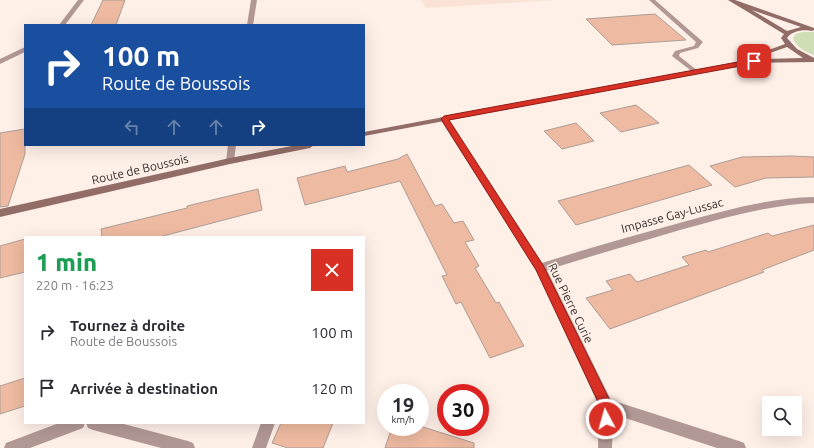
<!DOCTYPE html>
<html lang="fr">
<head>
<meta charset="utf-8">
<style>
  :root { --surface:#fff; --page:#f7f7f7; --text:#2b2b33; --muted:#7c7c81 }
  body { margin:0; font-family:Ubuntu,sans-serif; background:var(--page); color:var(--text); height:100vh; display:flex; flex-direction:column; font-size:15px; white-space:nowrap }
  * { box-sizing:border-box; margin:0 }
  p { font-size:13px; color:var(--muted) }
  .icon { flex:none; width:22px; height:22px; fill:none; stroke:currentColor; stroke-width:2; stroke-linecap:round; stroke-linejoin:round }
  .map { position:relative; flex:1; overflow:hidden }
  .sheet { position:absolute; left:24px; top:236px; width:341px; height:188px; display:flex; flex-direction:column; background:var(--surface); border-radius:0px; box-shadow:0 4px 16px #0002 }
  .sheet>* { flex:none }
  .hud { position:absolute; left:24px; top:24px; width:341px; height:122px; border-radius:0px; box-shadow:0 4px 16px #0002; background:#1a4fa0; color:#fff; overflow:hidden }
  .buttons { position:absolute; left:762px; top:396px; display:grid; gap:8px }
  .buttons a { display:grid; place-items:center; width:40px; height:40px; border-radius:0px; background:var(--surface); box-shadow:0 4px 16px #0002; font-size:20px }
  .speed { position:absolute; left:377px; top:384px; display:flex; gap:8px; font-size:20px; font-weight:700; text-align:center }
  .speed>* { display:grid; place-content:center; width:52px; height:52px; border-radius:50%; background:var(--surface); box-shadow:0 4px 16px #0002; line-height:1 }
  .speed small { font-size:10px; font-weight:400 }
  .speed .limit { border:6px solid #d22; background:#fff; color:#111 }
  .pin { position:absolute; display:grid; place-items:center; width:34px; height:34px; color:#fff; margin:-17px; border-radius:8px; box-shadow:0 2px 6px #0006 }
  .me { position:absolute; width:44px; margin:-22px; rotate:354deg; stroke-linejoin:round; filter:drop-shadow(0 0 3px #0008) }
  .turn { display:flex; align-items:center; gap:14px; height:84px; padding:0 12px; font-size:18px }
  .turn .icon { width:52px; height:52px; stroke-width:2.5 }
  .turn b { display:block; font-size:28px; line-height:34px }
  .lanes { display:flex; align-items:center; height:38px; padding:0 12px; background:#0003; justify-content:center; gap:20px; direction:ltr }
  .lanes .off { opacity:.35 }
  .round { display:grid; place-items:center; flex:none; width:42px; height:42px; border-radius:0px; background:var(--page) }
  .summary { display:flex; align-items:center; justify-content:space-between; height:68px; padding:0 12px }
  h1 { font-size:24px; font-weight:800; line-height:30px; color:#1e9e55 }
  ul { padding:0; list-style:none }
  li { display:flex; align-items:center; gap:12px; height:56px; padding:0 12px }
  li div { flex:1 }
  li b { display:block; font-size:15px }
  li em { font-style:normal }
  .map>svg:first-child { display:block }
  .built { fill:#fae2d7 }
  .green { fill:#cfdeb4 }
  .building { fill:#eebaa1; stroke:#ac9d96 }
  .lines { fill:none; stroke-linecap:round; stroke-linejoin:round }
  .lane { fill:#b29895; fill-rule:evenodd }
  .street { fill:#b29895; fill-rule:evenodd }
  .secondary { fill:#926d68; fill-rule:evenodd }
  .route { fill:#d93025; stroke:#8d1f18 }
  .labels { text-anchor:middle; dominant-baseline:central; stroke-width:3; stroke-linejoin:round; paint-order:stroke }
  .street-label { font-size:12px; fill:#342e2b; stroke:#feefe7 }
</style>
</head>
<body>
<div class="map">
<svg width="814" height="448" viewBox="0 0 814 448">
  <rect width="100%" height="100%" fill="#feefe7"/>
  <path class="built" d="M421,0H554L426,8Z"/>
  <path class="green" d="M802,32H814V55C805,52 796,47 793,38L796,34Z"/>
  <path class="building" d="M103,0H125L116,25H91Z
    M655,14L686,40L612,45L586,19Z
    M636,105L659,123L621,132L600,113Z
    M576,123L594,141L562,149L544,131Z
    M25,129V154L8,206L0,207V133Z
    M407,154L435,206L442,204L454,223L463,221L474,240L465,242L479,266L475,268L496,303L499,302L524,346L490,358L461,302L456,304L442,276L447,275L400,181L305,205L297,178L345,166L347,172L398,159Z
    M792,156L814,157V177L766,178L735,187L710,166L742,157Z
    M689,165L712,185L576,225L558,201Z
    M258,189L262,210L159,237H102L101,229L187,208V206Z
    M814,225V250L762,270L764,272L610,329L586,298L613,290L606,281L630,274L637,282L689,265L682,257L706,250L708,252L768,233L772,236Z
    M25,239V272L0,278V246Z
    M25,378V406L0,414V386Z
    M281,423H333L323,448H288L272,443Z
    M392,427H423L474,443V448H385Z"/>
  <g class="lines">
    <path class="lane" d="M649,0H655L703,42L698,48L680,53L679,56L698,71V73H694L672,56L675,51L694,46L696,42Z"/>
    <path class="street" d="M78,0H84L65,25H59Z
      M251,0H257L253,25H247Z
      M25,47V52L0,64V59Z
      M441,117H447L542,263C589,248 636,235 683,222C726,210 769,198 814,197V203C768,205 725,218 680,230C636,243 591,256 547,270L611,400L739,441L744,443L746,448H717L613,414L612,448H598L599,406L536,270L440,119Z
      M228,145H236L234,161L230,164L226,161Z
      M59,423H85L83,428L30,448H4L6,443Z
      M86,423H120L188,441L193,443L195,448H161L93,430L88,428Z
      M261,423H275L266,448H252Z"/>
    <path class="secondary" d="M728,0H735L814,28V30L812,31C804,29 791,31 787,38L797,49L814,58V62L754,63L364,136V132L753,59L766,51L785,44L781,38L784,34ZM752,10L801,27L787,31ZM787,47L803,58L763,59L770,53Z
      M297,145H314L310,148L230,164L0,217V209L230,158Z"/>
  </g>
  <path class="route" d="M754,59L757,60V63L449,120L543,265L612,405V419L610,424L606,426L601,424L599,419L600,406L536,270L441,119L444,116Z"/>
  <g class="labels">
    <g class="street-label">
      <text transform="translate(140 169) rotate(-13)">Route de Boussois</text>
      <text transform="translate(672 215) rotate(-15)">Impasse Gay-Lussac</text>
      <text transform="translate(571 303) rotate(64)">Rue Pierre Curie</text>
    </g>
  </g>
</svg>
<div class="buttons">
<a><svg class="icon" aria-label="search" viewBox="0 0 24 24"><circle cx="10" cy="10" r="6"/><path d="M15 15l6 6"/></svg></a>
</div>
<div class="speed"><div>19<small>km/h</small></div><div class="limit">30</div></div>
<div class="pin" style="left:754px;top:61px;background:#d93025"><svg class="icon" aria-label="arrive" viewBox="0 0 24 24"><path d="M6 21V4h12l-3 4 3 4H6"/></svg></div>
<svg class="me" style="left:606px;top:419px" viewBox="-20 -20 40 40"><circle r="17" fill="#d93025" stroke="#fff" stroke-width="3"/><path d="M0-11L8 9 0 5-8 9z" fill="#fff"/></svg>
<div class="hud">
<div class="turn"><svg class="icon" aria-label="right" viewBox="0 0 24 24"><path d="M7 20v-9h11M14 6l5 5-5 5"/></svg><div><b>100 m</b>Route de Boussois</div></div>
<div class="lanes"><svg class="icon off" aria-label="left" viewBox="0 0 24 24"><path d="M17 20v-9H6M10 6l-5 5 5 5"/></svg><svg class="icon off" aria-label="ahead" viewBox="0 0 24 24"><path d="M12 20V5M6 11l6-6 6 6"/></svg><svg class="icon off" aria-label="ahead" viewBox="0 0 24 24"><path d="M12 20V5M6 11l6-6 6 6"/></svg><svg class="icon" aria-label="right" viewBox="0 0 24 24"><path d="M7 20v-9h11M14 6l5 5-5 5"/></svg></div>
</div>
<section class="sheet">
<div class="summary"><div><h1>1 min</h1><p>220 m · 16:23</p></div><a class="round" style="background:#d93025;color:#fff"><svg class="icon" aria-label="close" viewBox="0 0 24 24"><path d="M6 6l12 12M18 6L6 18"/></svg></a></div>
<ul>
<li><svg class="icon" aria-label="right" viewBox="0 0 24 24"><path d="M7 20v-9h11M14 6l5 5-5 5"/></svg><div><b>Tournez à droite</b><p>Route de Boussois</p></div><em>100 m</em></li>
<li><svg class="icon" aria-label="arrive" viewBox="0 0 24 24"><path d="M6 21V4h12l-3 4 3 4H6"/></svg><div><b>Arrivée à destination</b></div><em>120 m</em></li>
</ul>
</section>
</div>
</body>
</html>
